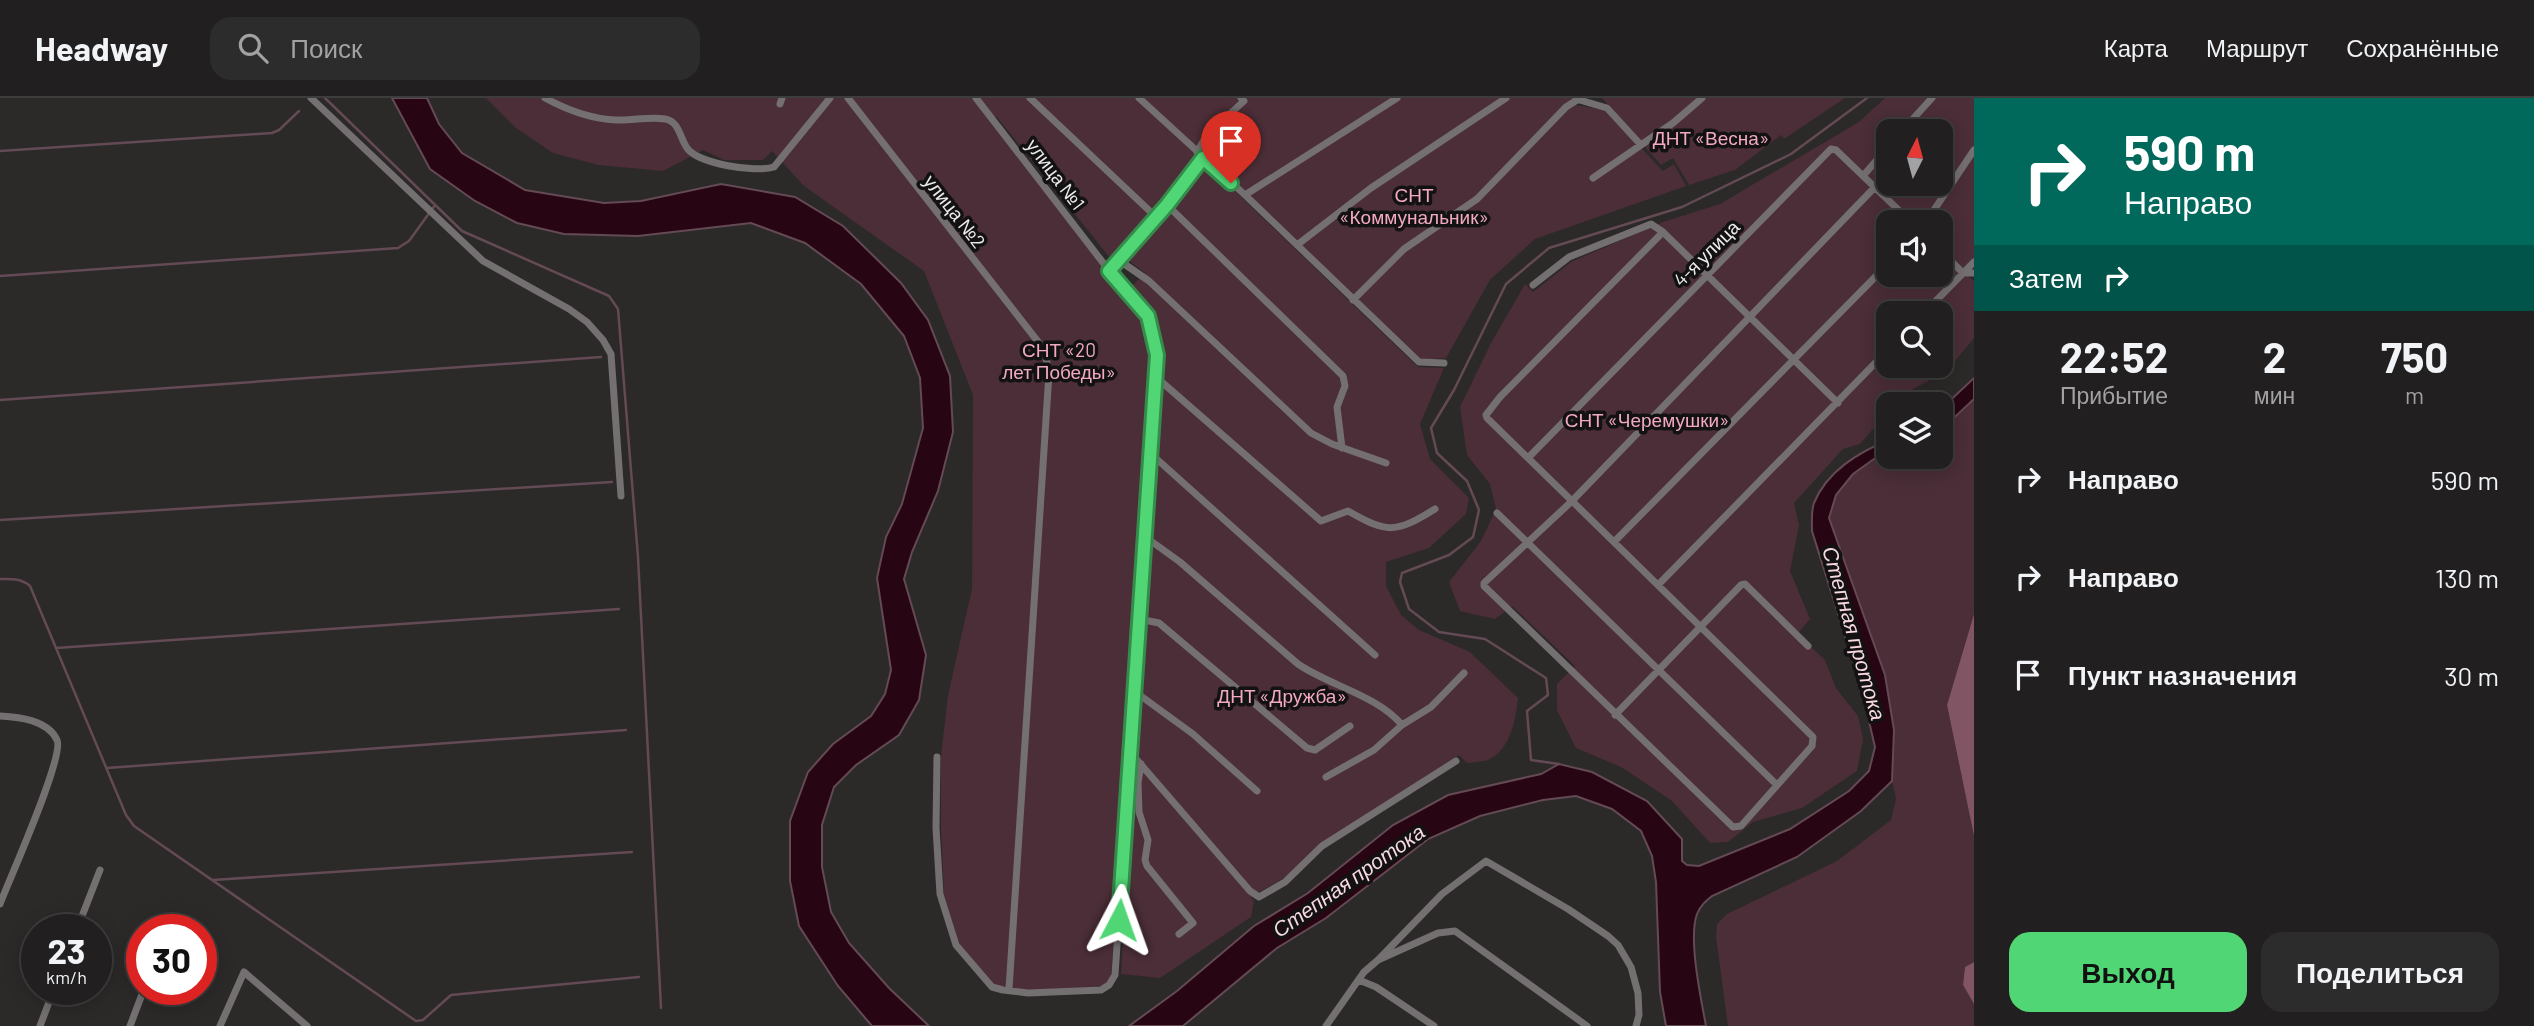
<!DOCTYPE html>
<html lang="ru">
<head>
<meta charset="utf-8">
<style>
  :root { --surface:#211f1f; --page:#2d2c2c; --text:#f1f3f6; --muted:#a2a2a4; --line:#3e3d3d; --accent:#50d674 }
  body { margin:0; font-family:Barlow,sans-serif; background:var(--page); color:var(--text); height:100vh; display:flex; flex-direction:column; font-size:26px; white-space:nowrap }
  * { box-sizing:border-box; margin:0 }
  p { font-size:23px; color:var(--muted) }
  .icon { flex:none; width:38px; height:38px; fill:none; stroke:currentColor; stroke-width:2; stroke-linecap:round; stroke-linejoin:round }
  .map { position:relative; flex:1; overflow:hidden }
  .details { display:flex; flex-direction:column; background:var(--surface); width:560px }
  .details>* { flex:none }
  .guide { background:#00695c; color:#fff; overflow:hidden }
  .needle { width:46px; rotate:6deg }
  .controls { position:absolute; left:1876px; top:21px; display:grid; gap:14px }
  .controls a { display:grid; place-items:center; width:77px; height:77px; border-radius:14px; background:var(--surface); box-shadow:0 4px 18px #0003,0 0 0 2px var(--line); font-size:35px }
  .speed { position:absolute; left:21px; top:816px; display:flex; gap:14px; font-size:35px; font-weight:700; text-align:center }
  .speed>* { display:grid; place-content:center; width:91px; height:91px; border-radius:50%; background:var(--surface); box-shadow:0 4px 18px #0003,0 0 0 2px var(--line); line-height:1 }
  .speed small { font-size:18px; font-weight:400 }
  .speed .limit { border:10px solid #d22; background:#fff; color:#111 }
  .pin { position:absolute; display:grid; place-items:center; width:60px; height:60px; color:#fff; margin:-72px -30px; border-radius:50% 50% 50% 0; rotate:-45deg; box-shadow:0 0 7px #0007 }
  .pin .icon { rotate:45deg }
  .me { position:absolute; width:77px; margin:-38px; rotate:4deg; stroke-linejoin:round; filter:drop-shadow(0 0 5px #0008) }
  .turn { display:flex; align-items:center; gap:24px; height:147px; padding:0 35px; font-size:32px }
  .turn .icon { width:91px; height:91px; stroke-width:2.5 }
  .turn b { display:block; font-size:49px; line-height:60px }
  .then { display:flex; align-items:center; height:66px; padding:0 35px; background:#0003; gap:14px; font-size:26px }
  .eta { display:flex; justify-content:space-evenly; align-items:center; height:119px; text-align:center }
  .eta b { font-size:42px; font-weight:700; line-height:49px }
  .cta { display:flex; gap:14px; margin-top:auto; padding:14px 35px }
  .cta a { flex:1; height:80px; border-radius:21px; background:var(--accent); color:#111; font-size:28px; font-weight:700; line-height:80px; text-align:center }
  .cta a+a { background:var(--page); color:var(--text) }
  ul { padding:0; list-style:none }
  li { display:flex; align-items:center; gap:21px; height:98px; padding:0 35px }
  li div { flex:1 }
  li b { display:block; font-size:26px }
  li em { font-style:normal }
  header { display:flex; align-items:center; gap:42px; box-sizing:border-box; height:98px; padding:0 35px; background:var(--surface); border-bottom:2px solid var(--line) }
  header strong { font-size:33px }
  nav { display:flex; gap:38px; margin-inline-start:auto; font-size:24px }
  .search { width:490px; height:63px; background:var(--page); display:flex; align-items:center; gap:18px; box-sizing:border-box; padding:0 24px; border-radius:21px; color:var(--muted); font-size:26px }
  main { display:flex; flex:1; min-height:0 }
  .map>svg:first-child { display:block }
  .green { fill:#4b2e37; fill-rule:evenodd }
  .forest { fill:#815563 }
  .water { fill:#280513; stroke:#634a54; stroke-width:2 }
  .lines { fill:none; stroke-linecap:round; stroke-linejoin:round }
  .stream { stroke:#634a54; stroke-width:2.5 }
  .minor { stroke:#746f70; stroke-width:7 }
  .route-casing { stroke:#348b4b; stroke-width:18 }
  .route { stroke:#50d674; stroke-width:12 }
  .labels { text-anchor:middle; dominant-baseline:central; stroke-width:7; stroke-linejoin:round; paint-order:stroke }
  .park-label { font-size:19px; fill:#f3a9c0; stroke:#131212 }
  .street-label { font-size:19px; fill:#edeaeb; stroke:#131212 }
  .water-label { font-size:21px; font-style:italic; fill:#f8d8e1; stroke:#131212 }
</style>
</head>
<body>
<header>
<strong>Headway</strong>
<div class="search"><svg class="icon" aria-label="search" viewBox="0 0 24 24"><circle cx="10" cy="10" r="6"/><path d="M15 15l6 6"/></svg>Поиск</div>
<nav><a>Карта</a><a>Маршрут</a><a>Сохранённые</a></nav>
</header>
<main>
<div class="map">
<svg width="1974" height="928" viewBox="0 0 1974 928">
  <rect width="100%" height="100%" fill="#2c2929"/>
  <path class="green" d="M486,0H1572L1576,7L1605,12L1663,73L1674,66L1686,88L1535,141L1490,182L1446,260L1420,262L1219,67L1213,72L1418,269L1444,270L1420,326L1430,361L1469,400L1466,416L1429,450L1386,464V488L1401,517L1419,532L1470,554L1518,600C1516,620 1511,650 1490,661C1484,664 1474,664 1467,665L1459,657L1317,748L1287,778L1251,799L1254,803L1251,819L1160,880L1121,876L1159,262L1153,218L1130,190L1145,175L1119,155L1111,161L996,18L991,25L1142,219L1152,248L1151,296L1111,880L1104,888L1028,892L993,887L959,846L944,796L941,731V658L948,597L972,491L973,297L924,173L804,88L772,53L763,62H724L703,52L663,73L598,67L553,55L516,30Z
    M1602,0H1845L1784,41L1781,37L1735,72L1689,87L1673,60L1661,67Z
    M1885,0H1974V161L1961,172L1974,183V240L1946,274L1905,295L1895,306H1888V314L1860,346L1843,351L1794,405L1799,427L1790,473L1810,521L1797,536L1825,562L1836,590L1858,618L1863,641L1857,673L1802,710L1753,724L1728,744L1710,745L1672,703L1623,670L1576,650L1557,612V586L1575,568L1512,508L1495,521L1460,513L1449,484L1481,443L1496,411L1490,386L1467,357L1460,309L1491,245L1525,186L1533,194L1571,164L1663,124L1720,106L1859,24ZM1888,33H1941V86H1888ZM1888,124H1941V177H1888ZM1888,215H1941V268H1888Z
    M1974,301V516L1947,607L1974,738V864L1965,869L1963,887L1974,906V928H1728L1716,839L1717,826L1727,816L1837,763L1891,722L1896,701L1892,683L1894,632L1885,577L1829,420L1836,397L1853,376L1874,361L1941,359V332Z"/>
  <path class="forest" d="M1974,516V738L1947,607Z
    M1974,864V906L1963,887L1965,869Z"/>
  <path class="water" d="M392,0H427L439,26L462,55L525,92L604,105L641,103L721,86L795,99L843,128L901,185L928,222L950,278L953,334L938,393L912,454L904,481L926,557L919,602L899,637L856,667L834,689L822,727V769L831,814L849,845L889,890L929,928H872L838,888L799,828L790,783V723L808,674L833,646L871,618L885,596L891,572L877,480L886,439L902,406L923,330L920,280L904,238L861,186L805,145L751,125L638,138L564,136L517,125L475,103L430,71Z
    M1974,280V301L1941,332V311Z
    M1888,342V359H1898L1874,361L1853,376L1836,397L1829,420L1885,577L1894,632L1892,683L1861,713L1797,759L1712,798C1706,803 1700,808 1697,816C1688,840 1701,901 1706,928H1666L1660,894L1656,784L1652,758L1641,733L1612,711L1576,698L1543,702L1480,718L1428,741L1326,820L1277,850L1183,928H1129L1177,893L1254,828L1308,795L1393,727L1448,697L1541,676L1559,666L1592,674L1647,703L1682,741V763L1687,767L1699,768L1790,731L1849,693L1869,673L1875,649L1861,589L1812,433C1812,425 1811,413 1814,405C1827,373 1858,355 1888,342Z"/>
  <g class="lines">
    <path class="stream" d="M325,0L462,133L609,198L618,211L638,459L661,910
      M0,53L272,35L279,32L299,13
      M0,178L398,150L409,143L435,107
      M0,302L601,259
      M0,422L612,384
      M0,481C11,481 21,480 30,488L126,717L134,728L416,923L423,922L451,897L639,879
      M56,550L619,511
      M1559,666L1531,662L1527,613L1548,597L1546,580L1485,541L1439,534L1409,511L1400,484L1402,475L1449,457L1473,439L1479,412L1467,383L1437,355L1431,330L1454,292L1506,186L1549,150L1682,109L1791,56L1867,0
      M107,670L626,632
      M213,782L632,754"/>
    <path class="minor" d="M311,0L483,163L569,211L587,224L603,242L611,256L621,398
      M545,0C567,12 591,21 616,22C632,23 650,18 665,21C679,23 680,40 687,50C698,66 756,75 774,69L830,0
      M848,0L1039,245L1046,260L1049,275L1009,891
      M1030,0L1155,118
      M1139,0L1245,97L1419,264L1444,265
      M1576,1L1607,10L1640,46
      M780,6L782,0
      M1902,33L1932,0
      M1197,54L1207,37L1244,3L1241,0
      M1863,78L1888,49
      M1593,80L1673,25L1702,0
      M1245,97L1397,0
      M1167,107L1343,278L1345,288L1337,309L1342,350
      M1926,124L1974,52
      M1297,147L1371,90L1506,0
      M1941,153L1963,175H1974
      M1120,163L1149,183L1311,335L1332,346L1386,365
      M1109,173L1167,107L1203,59
      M1533,187L1569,159L1651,126L1663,134
      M1353,202L1404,151L1477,101L1566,9L1577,2
      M1924,215L1974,164
      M1156,279L1321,423L1348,413C1388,436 1396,435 1435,411
      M1838,305C1781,249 1724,194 1667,138L1663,134L1500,299L1486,317L1487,320L1572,403L1484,485V488L1733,729L1741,728L1812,648L1813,639L1572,403L1875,89
      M1150,355L1375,557
      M1528,360L1831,51L1836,52L1911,124
      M1497,415L1777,687
      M1144,438L1180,464L1298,566C1330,588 1377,597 1402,627
      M1614,444L1888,166
      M1658,487L1888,252
      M1139,521L1159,525L1307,650L1315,652L1350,628
      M1134,593L1193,636L1257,693
      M1615,617L1741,487L1745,486L1808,548
      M0,618C19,619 48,622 57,642C65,658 9,782 0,806
      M1131,655L1250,793L1259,799L1285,784L1322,748L1456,663
      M937,659L936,730L940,796L956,847L992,889L1003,892L1028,895L1101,892L1109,887L1115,877L1157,257L1148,218L1121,188L976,0
      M1141,666L1138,685L1139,714L1148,742L1145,762L1147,768L1193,825L1179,836
      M1326,679L1374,652L1402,627L1431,609L1464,575
      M77,831L100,772
      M1378,862L1442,796L1486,763L1568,811L1608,838L1618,847L1631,869L1638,895L1639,917L1636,928
      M1359,882L1376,889L1434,928
      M40,928L54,891
      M130,928L144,891
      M220,928L244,874L307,928
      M1326,928L1364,874L1378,862L1438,835L1455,833L1587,928"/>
  </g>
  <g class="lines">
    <defs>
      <path id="route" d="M1119,822L1157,257L1148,218L1109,173L1167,107L1203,60L1231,85"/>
    </defs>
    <use href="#route" class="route-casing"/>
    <use href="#route" class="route"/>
  </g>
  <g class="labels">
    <g class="park-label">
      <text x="1711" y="39">ДНТ «Весна»</text>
      <text x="1414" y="96">СНТ<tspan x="1414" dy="22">«Коммунальник»</tspan></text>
      <text x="1059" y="251">СНТ «20<tspan x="1059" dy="22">лет Победы»</tspan></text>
      <text x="1647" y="321">СНТ «Черемушки»</text>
      <text x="1282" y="597">ДНТ «Дружба»</text>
    </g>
    <g class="street-label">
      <text transform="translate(1056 76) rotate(53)">улица №1</text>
      <text transform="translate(955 113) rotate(52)">улица №2</text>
      <text transform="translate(1706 155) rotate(-45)">4-я улица</text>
    </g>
    <g class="water-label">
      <text transform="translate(1855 535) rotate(74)">Степная протока</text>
      <text transform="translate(1348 782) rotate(-35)">Степная протока</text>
    </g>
  </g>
</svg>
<div class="controls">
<a><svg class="needle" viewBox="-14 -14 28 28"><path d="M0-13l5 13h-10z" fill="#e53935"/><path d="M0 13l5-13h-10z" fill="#a2a2a4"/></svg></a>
<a><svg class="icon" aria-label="sound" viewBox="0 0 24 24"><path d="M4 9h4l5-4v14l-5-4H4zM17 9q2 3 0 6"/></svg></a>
<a><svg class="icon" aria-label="search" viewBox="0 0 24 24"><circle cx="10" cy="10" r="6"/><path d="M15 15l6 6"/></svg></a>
<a><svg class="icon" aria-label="layers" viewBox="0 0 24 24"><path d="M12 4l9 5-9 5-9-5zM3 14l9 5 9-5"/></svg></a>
</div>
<div class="speed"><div>23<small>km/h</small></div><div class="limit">30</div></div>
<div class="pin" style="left:1231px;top:85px;background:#d93025"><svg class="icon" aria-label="arrive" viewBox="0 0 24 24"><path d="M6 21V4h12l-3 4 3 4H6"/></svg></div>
<svg class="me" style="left:1119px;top:822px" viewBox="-20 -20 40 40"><path d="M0-17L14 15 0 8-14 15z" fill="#50d674" stroke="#fff" stroke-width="4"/></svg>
</div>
<section class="details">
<div class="guide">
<div class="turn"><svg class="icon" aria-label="right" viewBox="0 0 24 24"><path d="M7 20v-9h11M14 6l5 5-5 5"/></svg><div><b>590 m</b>Направо</div></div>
<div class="then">Затем<svg class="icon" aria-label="right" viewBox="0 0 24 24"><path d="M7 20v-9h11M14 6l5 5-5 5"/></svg></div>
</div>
<div class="eta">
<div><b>22:52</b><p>Прибытие</p></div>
<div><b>2</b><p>мин</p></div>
<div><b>750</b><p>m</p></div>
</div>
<ul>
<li><svg class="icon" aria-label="right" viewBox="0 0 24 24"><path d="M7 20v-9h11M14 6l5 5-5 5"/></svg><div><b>Направо</b></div><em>590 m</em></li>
<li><svg class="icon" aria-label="right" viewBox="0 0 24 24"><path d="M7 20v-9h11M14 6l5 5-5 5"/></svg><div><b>Направо</b></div><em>130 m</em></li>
<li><svg class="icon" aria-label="arrive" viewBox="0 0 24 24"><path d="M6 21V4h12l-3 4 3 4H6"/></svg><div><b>Пункт назначения</b></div><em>30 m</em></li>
</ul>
<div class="cta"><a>Выход</a><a>Поделиться</a></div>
</section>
</main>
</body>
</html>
